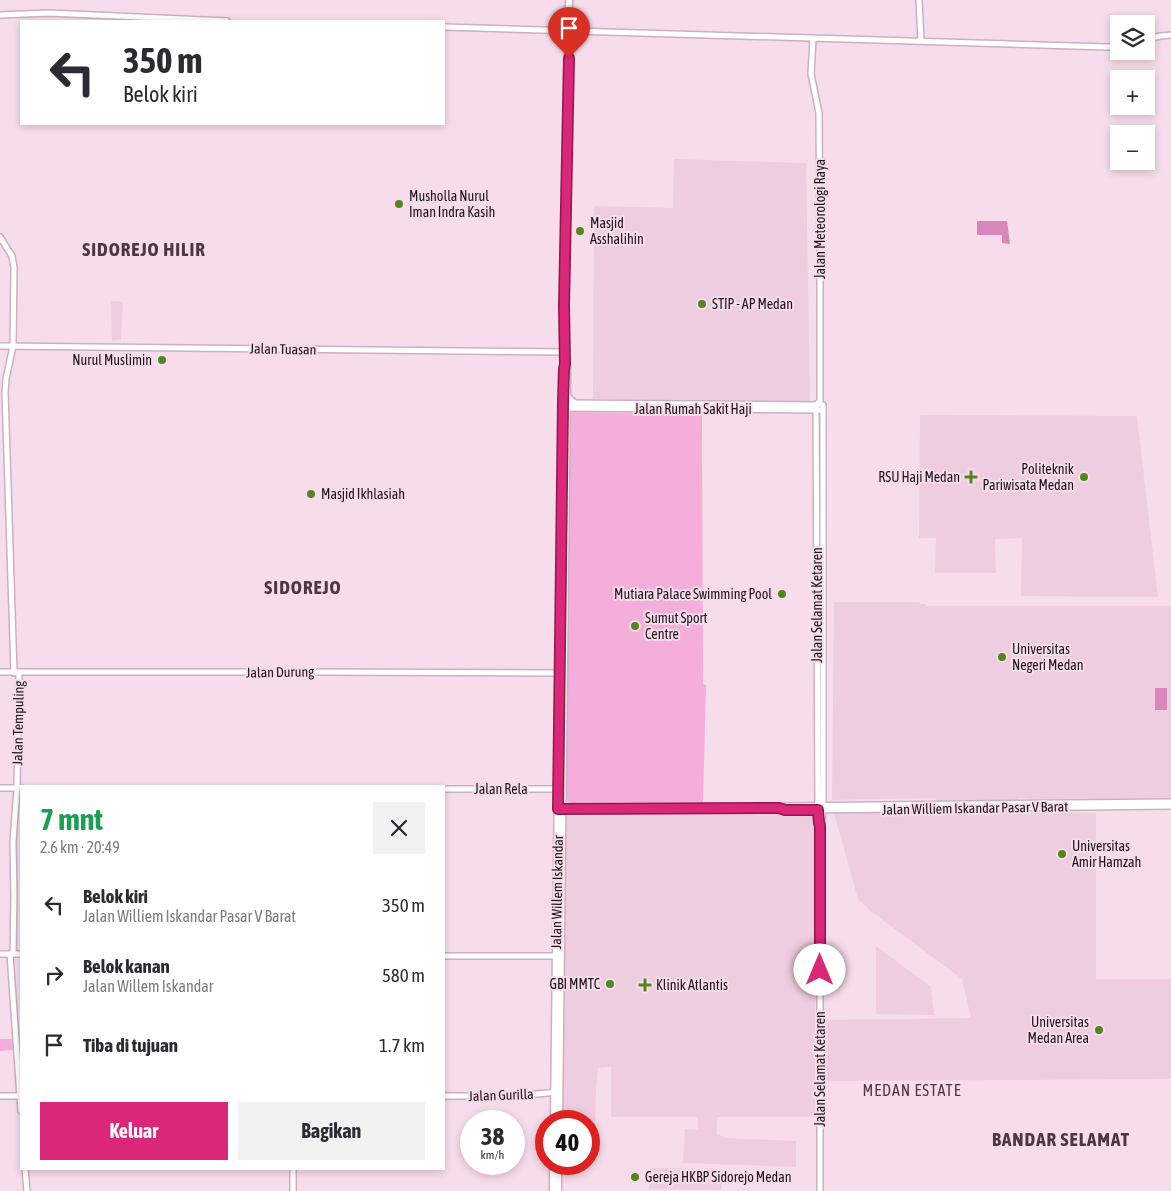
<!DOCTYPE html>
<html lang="id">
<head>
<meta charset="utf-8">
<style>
  :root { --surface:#fff; --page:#f2f2f3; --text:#2b2b33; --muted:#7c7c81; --accent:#db2777 }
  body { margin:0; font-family:"Asap Condensed",sans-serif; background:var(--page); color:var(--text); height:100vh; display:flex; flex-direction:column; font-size:19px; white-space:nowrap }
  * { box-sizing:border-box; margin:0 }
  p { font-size:16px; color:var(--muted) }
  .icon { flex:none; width:28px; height:28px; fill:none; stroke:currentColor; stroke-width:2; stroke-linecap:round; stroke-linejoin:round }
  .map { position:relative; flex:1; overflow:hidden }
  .drawer { position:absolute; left:20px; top:785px; width:425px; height:385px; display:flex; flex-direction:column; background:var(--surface); border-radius:0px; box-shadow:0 2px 8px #0003 }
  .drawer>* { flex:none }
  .hud { position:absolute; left:20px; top:20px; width:425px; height:105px; border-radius:0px; box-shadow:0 2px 8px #0003; background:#fff; color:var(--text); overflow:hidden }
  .tools { position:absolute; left:1110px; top:15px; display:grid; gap:10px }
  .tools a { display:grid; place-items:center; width:45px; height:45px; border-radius:0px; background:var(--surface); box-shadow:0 2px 8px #0003; font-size:25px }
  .speed { position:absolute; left:460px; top:1110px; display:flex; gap:10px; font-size:25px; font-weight:700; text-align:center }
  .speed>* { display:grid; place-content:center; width:65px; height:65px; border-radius:50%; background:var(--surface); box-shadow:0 2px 8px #0003; line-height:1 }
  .speed small { font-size:12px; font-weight:400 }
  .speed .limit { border:8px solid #d22; background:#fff; color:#111 }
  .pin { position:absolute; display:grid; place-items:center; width:42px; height:42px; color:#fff; margin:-51px -21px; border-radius:50% 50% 50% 0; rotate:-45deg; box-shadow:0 0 5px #0007 }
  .pin .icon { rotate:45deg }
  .me { position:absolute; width:55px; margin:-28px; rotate:0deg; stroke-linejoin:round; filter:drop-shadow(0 0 4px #0008) }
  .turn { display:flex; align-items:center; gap:18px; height:105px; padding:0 20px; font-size:22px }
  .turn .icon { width:65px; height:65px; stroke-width:2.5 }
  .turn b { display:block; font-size:35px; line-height:42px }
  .round { display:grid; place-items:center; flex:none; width:52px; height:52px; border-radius:0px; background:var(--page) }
  .head { display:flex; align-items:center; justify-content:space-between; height:85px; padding:0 20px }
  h1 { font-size:30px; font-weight:700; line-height:38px; color:#1e9e55 }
  .button { display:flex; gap:10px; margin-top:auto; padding:10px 20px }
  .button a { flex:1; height:58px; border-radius:0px; background:var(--accent); color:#fff; font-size:20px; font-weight:700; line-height:58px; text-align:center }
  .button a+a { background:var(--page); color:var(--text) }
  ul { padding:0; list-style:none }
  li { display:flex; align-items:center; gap:15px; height:70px; padding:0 20px }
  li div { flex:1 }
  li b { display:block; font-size:19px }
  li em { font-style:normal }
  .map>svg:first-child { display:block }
  .built { fill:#efcde0 }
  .green { fill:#f5add9 }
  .water { fill:#d987ba }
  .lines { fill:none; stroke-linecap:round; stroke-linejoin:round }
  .secondary-casing { stroke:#cbb1c0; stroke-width:8 }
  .highway-casing { stroke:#cbb1c0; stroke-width:9 }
  .secondary { stroke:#fff; stroke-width:5 }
  .highway { stroke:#fff; stroke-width:6 }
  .route-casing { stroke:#8e194d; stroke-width:12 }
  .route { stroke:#db2777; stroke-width:9 }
  .poi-dot { fill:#53871d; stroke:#f7dcec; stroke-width:2 }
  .labels { text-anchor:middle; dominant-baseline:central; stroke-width:4; stroke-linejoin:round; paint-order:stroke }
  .poi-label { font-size:14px; fill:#1e151b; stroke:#f7dcec; text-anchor:start }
  .street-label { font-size:14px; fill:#1e151b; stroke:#f7dcec }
  .quarter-label { font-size:16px; letter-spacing:1px; fill:#4c3743; stroke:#f7dcec }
  .district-label { font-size:19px; font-weight:bold; letter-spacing:1px; fill:#4c3743; stroke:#f7dcec }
</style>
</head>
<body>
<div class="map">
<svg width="1171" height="1191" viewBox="0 0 1171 1191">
  <rect width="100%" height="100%" fill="#f7dcec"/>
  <path class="built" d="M674,159L806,163L810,401L593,399L594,206L673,208Z
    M111,301L123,302L121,340L112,341Z
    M920,415L1137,416L1158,597L1021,596L1022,538L995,539L996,573H935L936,538H919Z
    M834,602H919L920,604H926L927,606H1171V798L1090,799L1088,798H1077L1034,800L1031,799L1020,798L1016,800H936L935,798L832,800Z
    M569,812H816L815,1117H717V1135L724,1136L725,1138L796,1141V1167L683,1163L685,1129L698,1130V1117H611V1067L598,1068L596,1088L595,1142H589V1121H563L564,818Z
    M834,813H1096V979H1171V1079L823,1081L824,1020L971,1018L962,979L872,912L858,899Z
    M876,946L931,987L934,1015L876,1014Z
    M650,1168L721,1169V1190L649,1189Z"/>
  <path class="green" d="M572,412L702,414L703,684L706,685L703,802L569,803L565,797L570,415Z
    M0,1039H14V1050L0,1051Z"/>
  <path class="water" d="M977,221H1007L1010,244L1002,243V235H977Z
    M1155,688H1167V710H1155Z"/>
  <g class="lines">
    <defs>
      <path id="secondary" d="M919,0L921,41
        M0,15L49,13L227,21
        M444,27L1107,47L1119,46
        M813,39L811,74L819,113L820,262V401L816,405L818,805
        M1146,39L1161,36L1171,35
        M0,237L12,256L14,267L13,346L6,379L5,392L14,673
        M0,346L565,352
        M563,403L818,405
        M563,408L820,410
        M0,672H327L559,673
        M0,788H21
        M444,789H558
        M823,805V405
        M779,808L785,810H804L1171,806
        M559,809L760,808H779L785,806L1171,802
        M818,810L820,828V1191
        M821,826L822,823L823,810
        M0,954H21
        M10,954L21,1111
        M13,954L14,896L13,842L17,788L19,673
        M444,956H558
        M0,1096H21
        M444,1096H515L558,1092
        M25,1169L27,1191
        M293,1169V1191"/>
      <path id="highway" d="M561,31L569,38
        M567,396L575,404
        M554,1121L559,695
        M559,1121L567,385V369L565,364L564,306L569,0
        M553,1191V1164
        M558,1191V1164"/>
    </defs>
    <use href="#secondary" class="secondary-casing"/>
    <use href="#highway" class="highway-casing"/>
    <use href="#secondary" class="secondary"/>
    <use href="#highway" class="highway"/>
  </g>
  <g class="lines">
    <defs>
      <path id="route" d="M569,58L564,306L565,364L564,369L563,403L558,809L779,808L785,810H818L819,823L820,826V970"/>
    </defs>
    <use href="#route" class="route-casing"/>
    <use href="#route" class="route"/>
  </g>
  <g class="poi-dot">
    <circle cx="399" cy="204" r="5"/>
    <circle cx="580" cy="231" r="5"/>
    <circle cx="702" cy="304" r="5"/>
    <circle cx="162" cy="360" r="5"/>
    <path d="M968.5 469.5h5v5h5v5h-5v5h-5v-5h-5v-5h5z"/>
    <circle cx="1084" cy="477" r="5"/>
    <circle cx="311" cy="494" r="5"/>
    <circle cx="782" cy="594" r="5"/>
    <circle cx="635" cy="626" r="5"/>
    <circle cx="1002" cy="657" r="5"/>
    <circle cx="1062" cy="854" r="5"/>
    <circle cx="610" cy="984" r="5"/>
    <path d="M642.5 977.5h5v5h5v5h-5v5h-5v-5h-5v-5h5z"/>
    <circle cx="1099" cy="1030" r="5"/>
    <circle cx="635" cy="1177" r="5"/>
  </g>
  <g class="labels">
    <g class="poi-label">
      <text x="409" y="196">Musholla Nurul<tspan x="409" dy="16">Iman Indra Kasih</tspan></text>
      <text x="590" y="223">Masjid<tspan x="590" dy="16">Asshalihin</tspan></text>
      <text x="712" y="304">STIP - AP Medan</text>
      <text x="152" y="360" text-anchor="end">Nurul Muslimin</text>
      <text x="1074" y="469" text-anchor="end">Politeknik<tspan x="1074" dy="16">Pariwisata Medan</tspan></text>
      <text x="960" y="477" text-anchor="end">RSU Haji Medan</text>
      <text x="321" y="494">Masjid Ikhlasiah</text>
      <text x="772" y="594" text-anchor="end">Mutiara Palace Swimming Pool</text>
      <text x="645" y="618">Sumut Sport<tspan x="645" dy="16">Centre</tspan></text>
      <text x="1012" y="649">Universitas<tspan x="1012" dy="16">Negeri Medan</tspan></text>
      <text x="1072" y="846">Universitas<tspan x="1072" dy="16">Amir Hamzah</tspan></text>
      <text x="600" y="984" text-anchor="end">GBI MMTC</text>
      <text x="656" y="985">Klinik Atlantis</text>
      <text x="1089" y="1022" text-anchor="end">Universitas<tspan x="1089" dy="16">Medan Area</tspan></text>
      <text x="645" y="1177">Gereja HKBP Sidorejo Medan</text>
    </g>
    <g class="street-label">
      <text transform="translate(820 219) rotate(-90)">Jalan Meteorologi Raya</text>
      <text transform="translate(283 349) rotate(1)">Jalan Tuasan</text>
      <text x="693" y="409">Jalan Rumah Sakit Haji</text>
      <text transform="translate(817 605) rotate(-90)">Jalan Selamat Ketaren</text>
      <text transform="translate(280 672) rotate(-1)">Jalan Durung</text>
      <text transform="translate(18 723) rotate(-89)">Jalan Tempuling</text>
      <text x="501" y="789">Jalan Rela</text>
      <text transform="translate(975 808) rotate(-1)">Jalan Williem Iskandar Pasar V Barat</text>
      <text transform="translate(557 892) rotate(-89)">Jalan Willem Iskandar</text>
      <text transform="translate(820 1069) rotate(-90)">Jalan Selamat Ketaren</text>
      <text transform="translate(501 1095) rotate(-2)">Jalan Gurilla</text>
    </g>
    <g class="quarter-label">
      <text x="912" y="1090">MEDAN ESTATE</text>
    </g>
    <g class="district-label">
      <text x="144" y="249">SIDOREJO HILIR</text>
      <text x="303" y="587">SIDOREJO</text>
      <text x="1061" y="1139">BANDAR SELAMAT</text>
    </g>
  </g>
</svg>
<div class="tools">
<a><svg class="icon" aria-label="layers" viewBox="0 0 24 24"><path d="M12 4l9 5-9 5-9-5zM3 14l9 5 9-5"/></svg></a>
<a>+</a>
<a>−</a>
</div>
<div class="speed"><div>38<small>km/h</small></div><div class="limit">40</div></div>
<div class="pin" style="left:569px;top:58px;background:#d93025"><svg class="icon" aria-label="arrive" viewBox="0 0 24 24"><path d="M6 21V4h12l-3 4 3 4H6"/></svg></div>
<svg class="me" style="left:820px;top:970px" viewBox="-20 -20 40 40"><circle r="19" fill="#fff"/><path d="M0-13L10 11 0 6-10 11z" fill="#db2777"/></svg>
<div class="hud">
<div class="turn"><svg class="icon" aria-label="left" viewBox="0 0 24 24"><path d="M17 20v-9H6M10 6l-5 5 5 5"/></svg><div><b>350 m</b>Belok kiri</div></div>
</div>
<section class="drawer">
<div class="head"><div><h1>7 mnt</h1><p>2.6 km · 20:49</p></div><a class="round"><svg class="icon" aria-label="close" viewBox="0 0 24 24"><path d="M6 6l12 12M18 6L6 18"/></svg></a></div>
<ul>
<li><svg class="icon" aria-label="left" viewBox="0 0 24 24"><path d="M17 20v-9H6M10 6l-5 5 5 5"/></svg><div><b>Belok kiri</b><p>Jalan Williem Iskandar Pasar V Barat</p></div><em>350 m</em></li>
<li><svg class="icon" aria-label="right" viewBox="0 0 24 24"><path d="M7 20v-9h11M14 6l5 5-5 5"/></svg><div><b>Belok kanan</b><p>Jalan Willem Iskandar</p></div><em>580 m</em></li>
<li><svg class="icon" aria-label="arrive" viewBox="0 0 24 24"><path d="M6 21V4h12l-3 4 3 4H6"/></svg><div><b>Tiba di tujuan</b></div><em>1.7 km</em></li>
</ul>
<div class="button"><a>Keluar</a><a>Bagikan</a></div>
</section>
</div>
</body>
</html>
